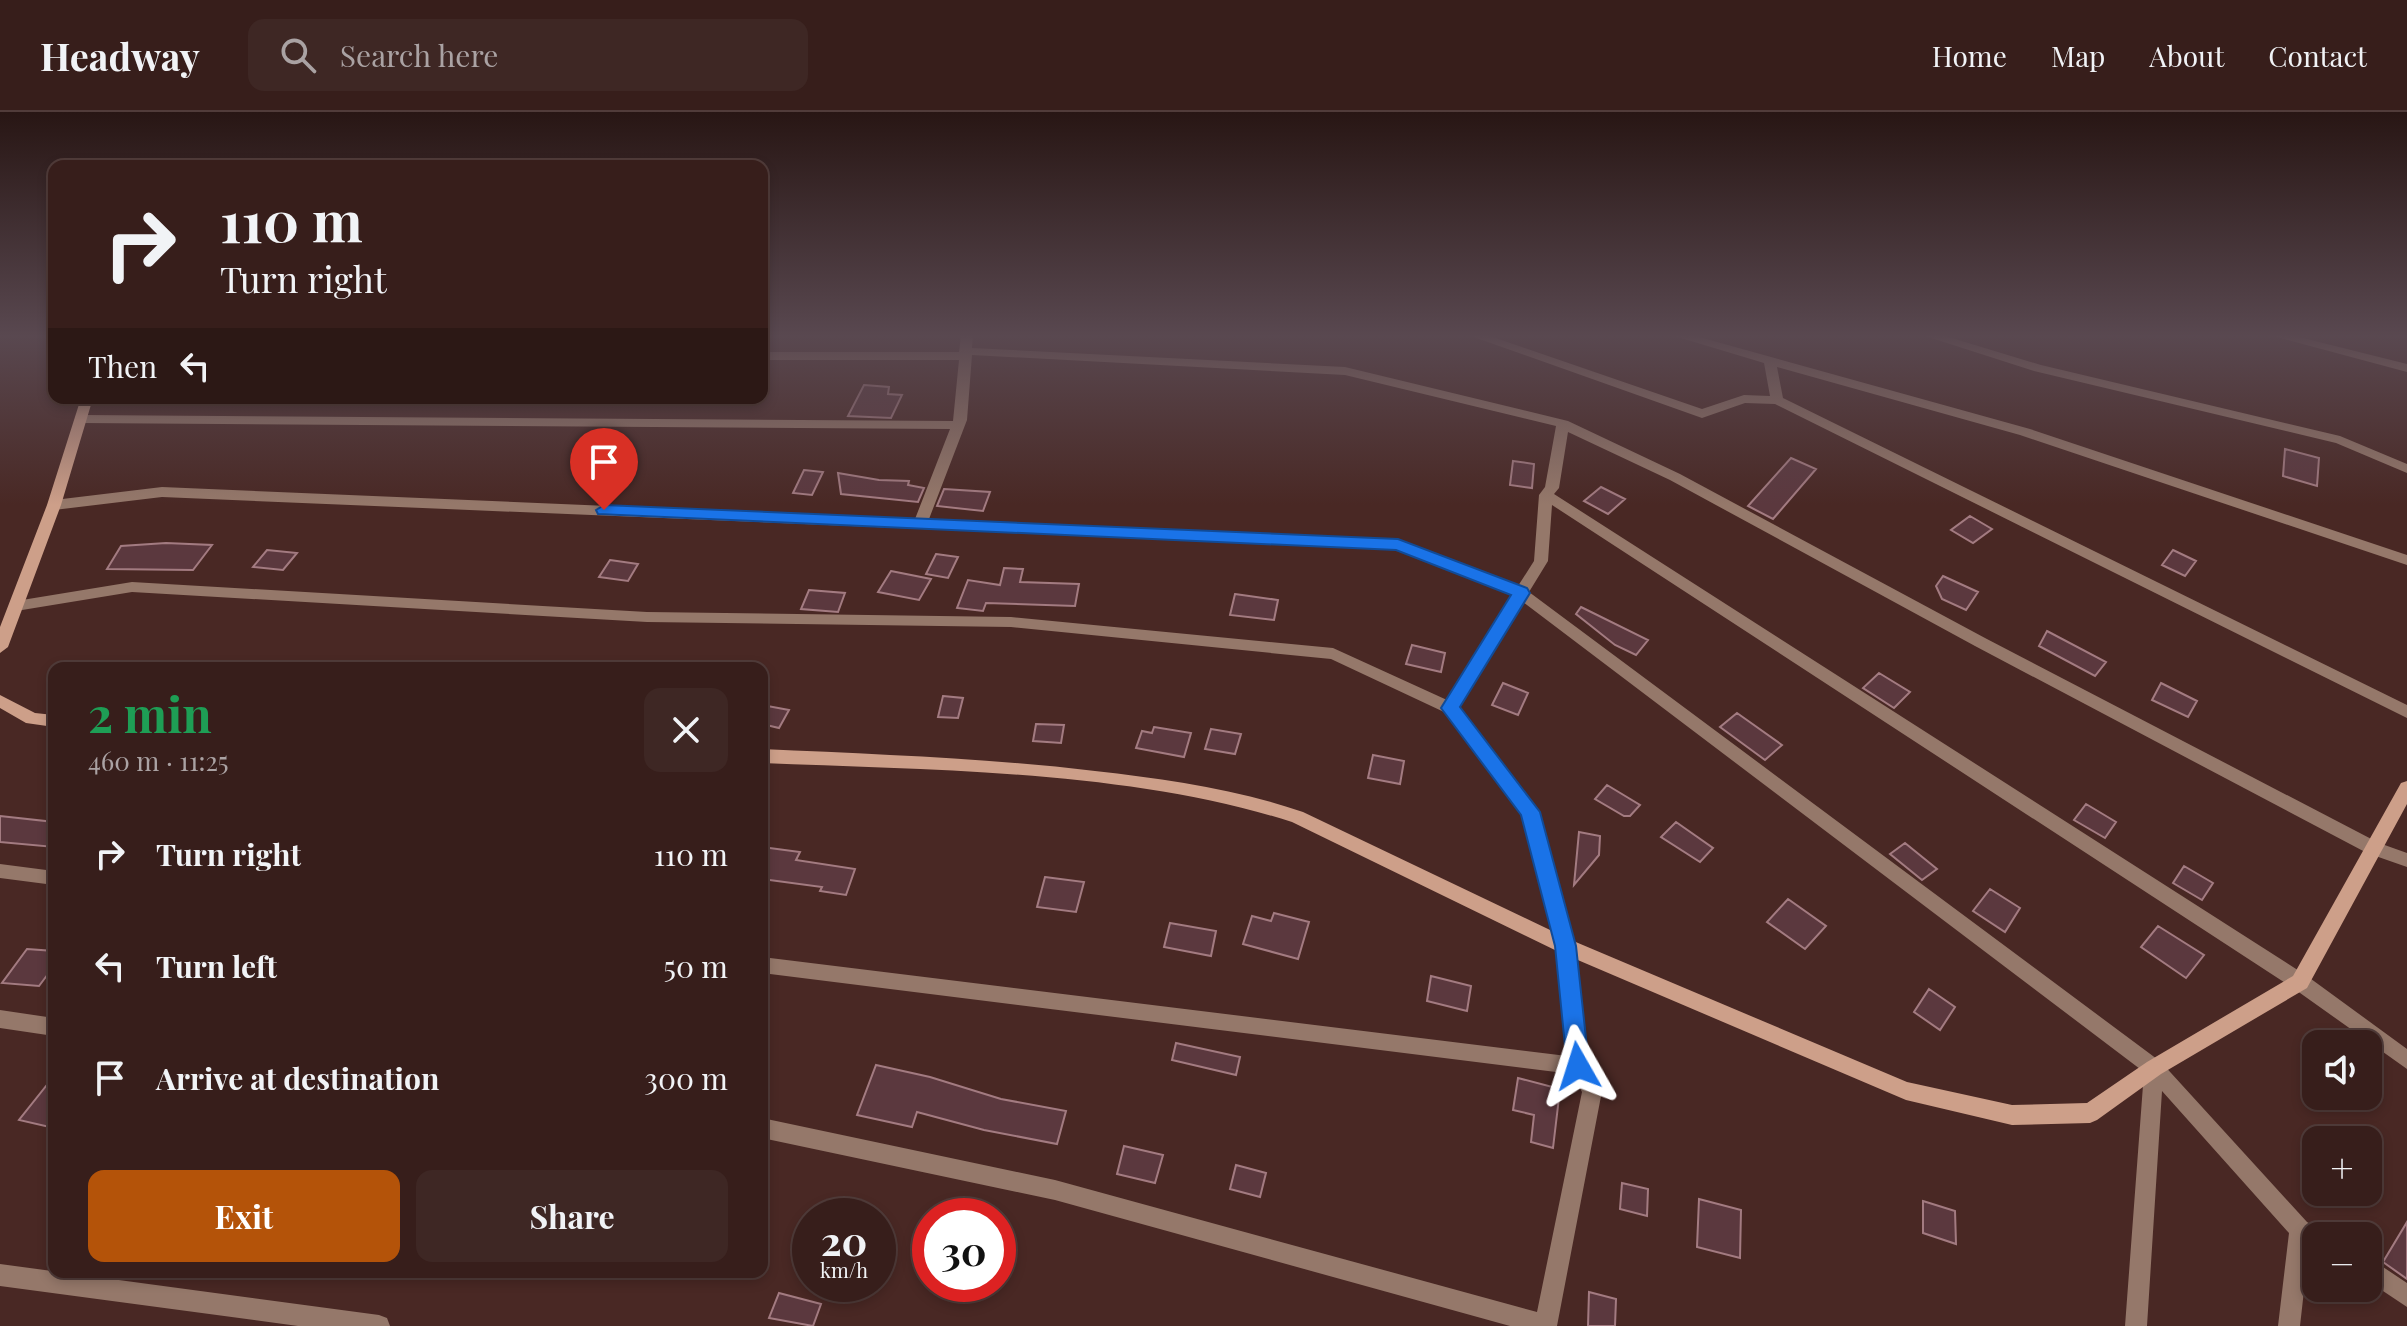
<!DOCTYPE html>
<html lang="en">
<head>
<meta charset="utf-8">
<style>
  :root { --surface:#371e1b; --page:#3e2724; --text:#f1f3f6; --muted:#aaa2a3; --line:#513c3a; --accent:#b45309 }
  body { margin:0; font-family:"Playfair Display",serif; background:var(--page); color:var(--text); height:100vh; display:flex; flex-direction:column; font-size:30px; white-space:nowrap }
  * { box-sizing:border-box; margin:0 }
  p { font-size:26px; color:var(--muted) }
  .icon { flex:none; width:44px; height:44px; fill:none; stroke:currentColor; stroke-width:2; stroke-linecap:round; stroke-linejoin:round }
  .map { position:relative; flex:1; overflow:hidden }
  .sheet { position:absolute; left:48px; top:550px; width:720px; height:616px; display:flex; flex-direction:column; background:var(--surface); border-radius:16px; box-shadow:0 4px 12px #0003,0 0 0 2px var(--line) }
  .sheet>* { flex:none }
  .banner { position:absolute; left:48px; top:48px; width:720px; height:244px; border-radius:16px; box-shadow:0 4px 12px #0003,0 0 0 2px var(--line); background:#371e1b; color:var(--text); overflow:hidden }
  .fabs { position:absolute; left:2302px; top:918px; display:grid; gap:16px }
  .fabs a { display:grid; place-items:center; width:80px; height:80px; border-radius:16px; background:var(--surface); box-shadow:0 4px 12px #0003,0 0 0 2px var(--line); font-size:40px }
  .speed { position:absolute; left:792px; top:1086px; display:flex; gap:16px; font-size:40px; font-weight:700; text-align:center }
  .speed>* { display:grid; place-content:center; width:104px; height:104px; border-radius:50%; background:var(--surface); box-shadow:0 4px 12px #0003,0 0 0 2px var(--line); line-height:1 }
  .speed small { font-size:20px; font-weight:400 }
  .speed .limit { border:12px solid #d22; background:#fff; color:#111 }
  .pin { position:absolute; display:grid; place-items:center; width:68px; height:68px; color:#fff; margin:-82px -34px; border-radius:50% 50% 50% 0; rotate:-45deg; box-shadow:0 0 8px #0007 }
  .pin .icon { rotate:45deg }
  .me { position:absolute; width:88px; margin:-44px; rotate:354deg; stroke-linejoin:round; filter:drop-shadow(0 0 6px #0008) }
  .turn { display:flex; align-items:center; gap:28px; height:168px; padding:0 40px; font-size:36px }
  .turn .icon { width:104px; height:104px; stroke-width:2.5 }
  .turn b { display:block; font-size:56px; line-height:68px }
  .then { display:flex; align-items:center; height:76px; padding:0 40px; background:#0003; gap:16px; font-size:30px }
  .round { display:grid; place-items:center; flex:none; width:84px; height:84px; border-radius:16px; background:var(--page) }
  .summary { display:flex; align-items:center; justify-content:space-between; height:136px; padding:0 40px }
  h1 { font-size:48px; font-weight:700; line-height:60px; color:#1e9e55 }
  .cta { display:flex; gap:16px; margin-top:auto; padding:16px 40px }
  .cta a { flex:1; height:92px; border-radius:16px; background:var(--accent); color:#fff; font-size:32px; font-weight:700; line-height:92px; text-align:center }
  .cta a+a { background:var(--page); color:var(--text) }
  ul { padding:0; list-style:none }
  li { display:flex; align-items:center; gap:24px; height:112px; padding:0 40px }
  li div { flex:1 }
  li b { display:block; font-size:30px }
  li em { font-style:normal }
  header { display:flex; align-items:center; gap:48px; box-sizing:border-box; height:112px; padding:0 40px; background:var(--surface); border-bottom:2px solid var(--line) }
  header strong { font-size:38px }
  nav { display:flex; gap:44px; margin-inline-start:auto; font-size:28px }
  .search { width:560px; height:72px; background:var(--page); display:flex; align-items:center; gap:20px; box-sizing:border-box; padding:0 28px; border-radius:16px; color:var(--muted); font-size:30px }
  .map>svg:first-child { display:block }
  .building { fill:#5b383e; stroke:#a37b81; stroke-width:2 }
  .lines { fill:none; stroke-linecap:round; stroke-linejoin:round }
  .street { fill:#95786a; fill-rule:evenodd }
  .secondary { fill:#cd9f89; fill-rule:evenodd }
  .route { fill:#1a73e8; stroke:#114b97; stroke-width:2 }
</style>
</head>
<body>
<header>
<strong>Headway</strong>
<div class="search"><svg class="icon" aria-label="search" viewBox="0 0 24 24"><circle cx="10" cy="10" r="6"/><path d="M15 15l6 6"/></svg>Search here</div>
<nav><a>Home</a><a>Map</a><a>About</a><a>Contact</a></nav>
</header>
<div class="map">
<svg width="2407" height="1214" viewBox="0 0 2407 1214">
  <rect width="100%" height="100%" fill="#492824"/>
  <path class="building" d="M864,273L889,275L888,282L902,283L891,306L848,304Z
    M2285,337L2319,346L2317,374L2283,364Z
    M1791,346L1816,357L1773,407L1748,394Z
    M1513,349L1534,352L1532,376L1510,373Z
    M804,358L823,360L812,383L793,381Z
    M838,361L879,368L909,369L908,373L924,376L918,390L841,382Z
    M1601,375L1625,387L1608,402L1584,389Z
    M944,377L990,380L983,399L937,394Z
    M1970,404L1992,417L1973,431L1951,418Z
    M166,431L212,433L193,458L107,457L121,434Z
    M267,438L297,441L283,458L253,455Z
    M2173,438L2196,449L2185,464L2162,453Z
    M936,442L958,445L948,466L926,462Z
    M610,448L638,452L628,469L599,465Z
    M1004,456L1023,457L1020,470L1079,472L1075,494L986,491L983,499L957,496L968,468L1000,473Z
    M891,459L931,467L919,488L878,480Z
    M1943,464L1978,480L1966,498L1942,487L1936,474Z
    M809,478L845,481L838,500L801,497Z
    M1235,482L1278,488L1274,508L1230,503Z
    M1581,495L1648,528L1636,543L1615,533L1576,502Z
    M2047,519L2106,550L2095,564L2039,534Z
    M1412,533L1445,541L1441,560L1406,552Z
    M1879,561L1910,580L1894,596L1863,576Z
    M1503,571L1528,581L1518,603L1492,593Z
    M2161,571L2197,589L2188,605L2152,588Z
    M943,584L963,586L958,606L938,605Z
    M762,593L789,598L779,616L762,612Z
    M1737,601L1782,633L1765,648L1720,615Z
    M1036,612L1064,613L1061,631L1033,629Z
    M1154,615L1191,621L1184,645L1136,636L1142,619L1152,621Z
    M1211,617L1241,622L1235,642L1205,637Z
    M1373,643L1404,649L1400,672L1368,666Z
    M1607,673L1640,693L1630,704H1624L1595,687Z
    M2086,692L2116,710L2105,726L2074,708Z
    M0,704L54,710V735L0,730Z
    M1676,710L1713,736L1700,750L1661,725Z
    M1579,720L1600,724L1599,743L1574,773Z
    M1905,731L1937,757L1922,768L1890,742Z
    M762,735L800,740L796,748L855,757L846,783L820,779L822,775L762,767Z
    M2184,754L2213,771L2202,788L2173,771Z
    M1045,765L1084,770L1076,800L1037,795Z
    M1990,777L2020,796L2005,820L1973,799Z
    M1788,787L1826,814L1805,837L1767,810Z
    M1274,801L1309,810L1298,847L1243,832L1252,804L1271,809Z
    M1170,811L1216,819L1211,844L1164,835Z
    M2158,814L2204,843L2186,866L2141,835Z
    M27,837L54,839V854L39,874L2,871Z
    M1431,864L1471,874L1467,899L1427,889Z
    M1929,877L1955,895L1940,918L1914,900Z
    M1176,931L1240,945L1236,963L1172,948Z
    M876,953L930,965L1001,987L1066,999L1057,1032L984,1018L917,1000L912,1015L857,1003Z
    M54,964V1016L19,1008Z
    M1518,966L1560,977L1553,1036L1531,1030L1534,1003L1513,998Z
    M1124,1034L1163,1043L1155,1071L1117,1062Z
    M1236,1053L1266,1061L1260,1085L1230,1077Z
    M1622,1071L1648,1077L1647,1104L1620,1097Z
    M1699,1087L1741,1098L1740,1146L1697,1135Z
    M1923,1089L1955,1099L1956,1132L1923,1121Z
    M2407,1110V1167L2383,1150Z
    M1589,1180L1616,1187L1615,1214H1588Z
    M779,1181L821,1192L813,1214L769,1206Z"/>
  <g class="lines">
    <path class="street" d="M961,223H973L972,236L1345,255L1568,309L1680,362L1985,526L2379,731L2407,741V755L2367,741L1975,534L1670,368L1568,320L1559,376L1554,382L2307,864L2407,937V957L2293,876L1552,393L1548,449L1529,480L2161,950L2307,1110L2323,1119L2326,1124H2316V1137L2309,1134L2300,1214H2278L2289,1121L2162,979L2147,1214H2125L2144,960L1523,490L1459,595L1538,700L1574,834L1588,952L1602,979L1557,1214H1510L1055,1088L762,1026V1006L1055,1068L1537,1200L1582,980L1572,962L762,861V845L1567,944L1556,834L1522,703L1444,600L1331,547L1011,515L647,510L132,480L16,499L9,494L16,489L132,470L647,500L1011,505L1333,536L1447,588L1512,483L1396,437L162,385L54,398L47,393L54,388L162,375L915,407L950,317L82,311L75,307L82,303L953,309L959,248H762V240H959ZM972,243L1345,263L1556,314L1545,375L1539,383L1534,449L1518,474L1398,427L929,407L967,308Z
      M1468,223H1487L1702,297L1744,283L1770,284L1764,251L1671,223H1692L2030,317L2407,443V453L2020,323L1777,255L1783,286L2407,593V606L1775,292L1745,291L1702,306Z
      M1922,223H1942L2041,253L2340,324L2407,352V361L2336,331L2034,259Z
      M2269,223H2291L2407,252V260Z
      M0,752L54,759V773L0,766Z
      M0,898L54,906V924L0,916Z
      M2368,1145L2407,1171V1195L2368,1169Z
      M0,1152L379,1203L387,1206L390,1214H298L0,1174Z"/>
    <path class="secondary" d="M81,286H93L61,393L8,535L0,541V515L47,393Z
      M0,583L35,601L54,603V615L26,611L0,596Z
      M762,637C873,642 985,646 1095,659C1165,667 1236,677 1303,700L1571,828L1907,970L2012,993L2087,991L2147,950L2293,864L2401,671L2407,669V692L2307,876L2161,962L2097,1008L2090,1011L2012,1013L1906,988L1559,840L1292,710C1129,658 932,658 762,651Z"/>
  </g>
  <linearGradient id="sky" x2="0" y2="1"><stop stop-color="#281614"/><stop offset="0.57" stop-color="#594850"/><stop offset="1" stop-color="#594850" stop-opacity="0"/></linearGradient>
  <rect width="2407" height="393" fill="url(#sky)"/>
  <path class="route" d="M604,393L1398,427L1527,476L1530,481L1460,595L1540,700L1576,834L1589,954L1586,961L1578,964L1571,961L1567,954L1555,834L1521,703L1441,596L1511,483L1396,438L598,402L596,398Z"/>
</svg>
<div class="fabs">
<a><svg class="icon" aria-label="sound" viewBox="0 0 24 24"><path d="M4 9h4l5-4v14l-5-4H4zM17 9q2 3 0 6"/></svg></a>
<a>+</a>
<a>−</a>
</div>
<div class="speed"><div>20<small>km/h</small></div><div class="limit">30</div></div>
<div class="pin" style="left:604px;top:398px;background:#d93025"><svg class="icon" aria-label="arrive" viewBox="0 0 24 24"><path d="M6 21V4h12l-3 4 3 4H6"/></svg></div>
<svg class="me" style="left:1578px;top:954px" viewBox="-20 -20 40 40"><path d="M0-17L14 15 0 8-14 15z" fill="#1a73e8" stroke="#fff" stroke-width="4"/></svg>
<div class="banner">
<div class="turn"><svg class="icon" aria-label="right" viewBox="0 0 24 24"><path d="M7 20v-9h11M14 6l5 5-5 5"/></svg><div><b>110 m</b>Turn right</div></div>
<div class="then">Then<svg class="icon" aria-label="left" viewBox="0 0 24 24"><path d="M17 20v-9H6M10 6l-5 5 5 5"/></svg></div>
</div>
<section class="sheet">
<div class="summary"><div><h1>2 min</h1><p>460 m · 11:25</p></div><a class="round"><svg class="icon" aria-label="close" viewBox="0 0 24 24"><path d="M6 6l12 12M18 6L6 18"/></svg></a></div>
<ul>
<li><svg class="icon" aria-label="right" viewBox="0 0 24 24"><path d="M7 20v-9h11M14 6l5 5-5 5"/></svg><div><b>Turn right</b></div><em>110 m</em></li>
<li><svg class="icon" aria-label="left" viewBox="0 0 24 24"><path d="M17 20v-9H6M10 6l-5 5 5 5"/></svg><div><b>Turn left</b></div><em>50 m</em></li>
<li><svg class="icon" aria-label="arrive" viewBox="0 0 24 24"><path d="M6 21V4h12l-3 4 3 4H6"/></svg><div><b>Arrive at destination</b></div><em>300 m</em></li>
</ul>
<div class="cta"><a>Exit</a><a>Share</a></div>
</section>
</div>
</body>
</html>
